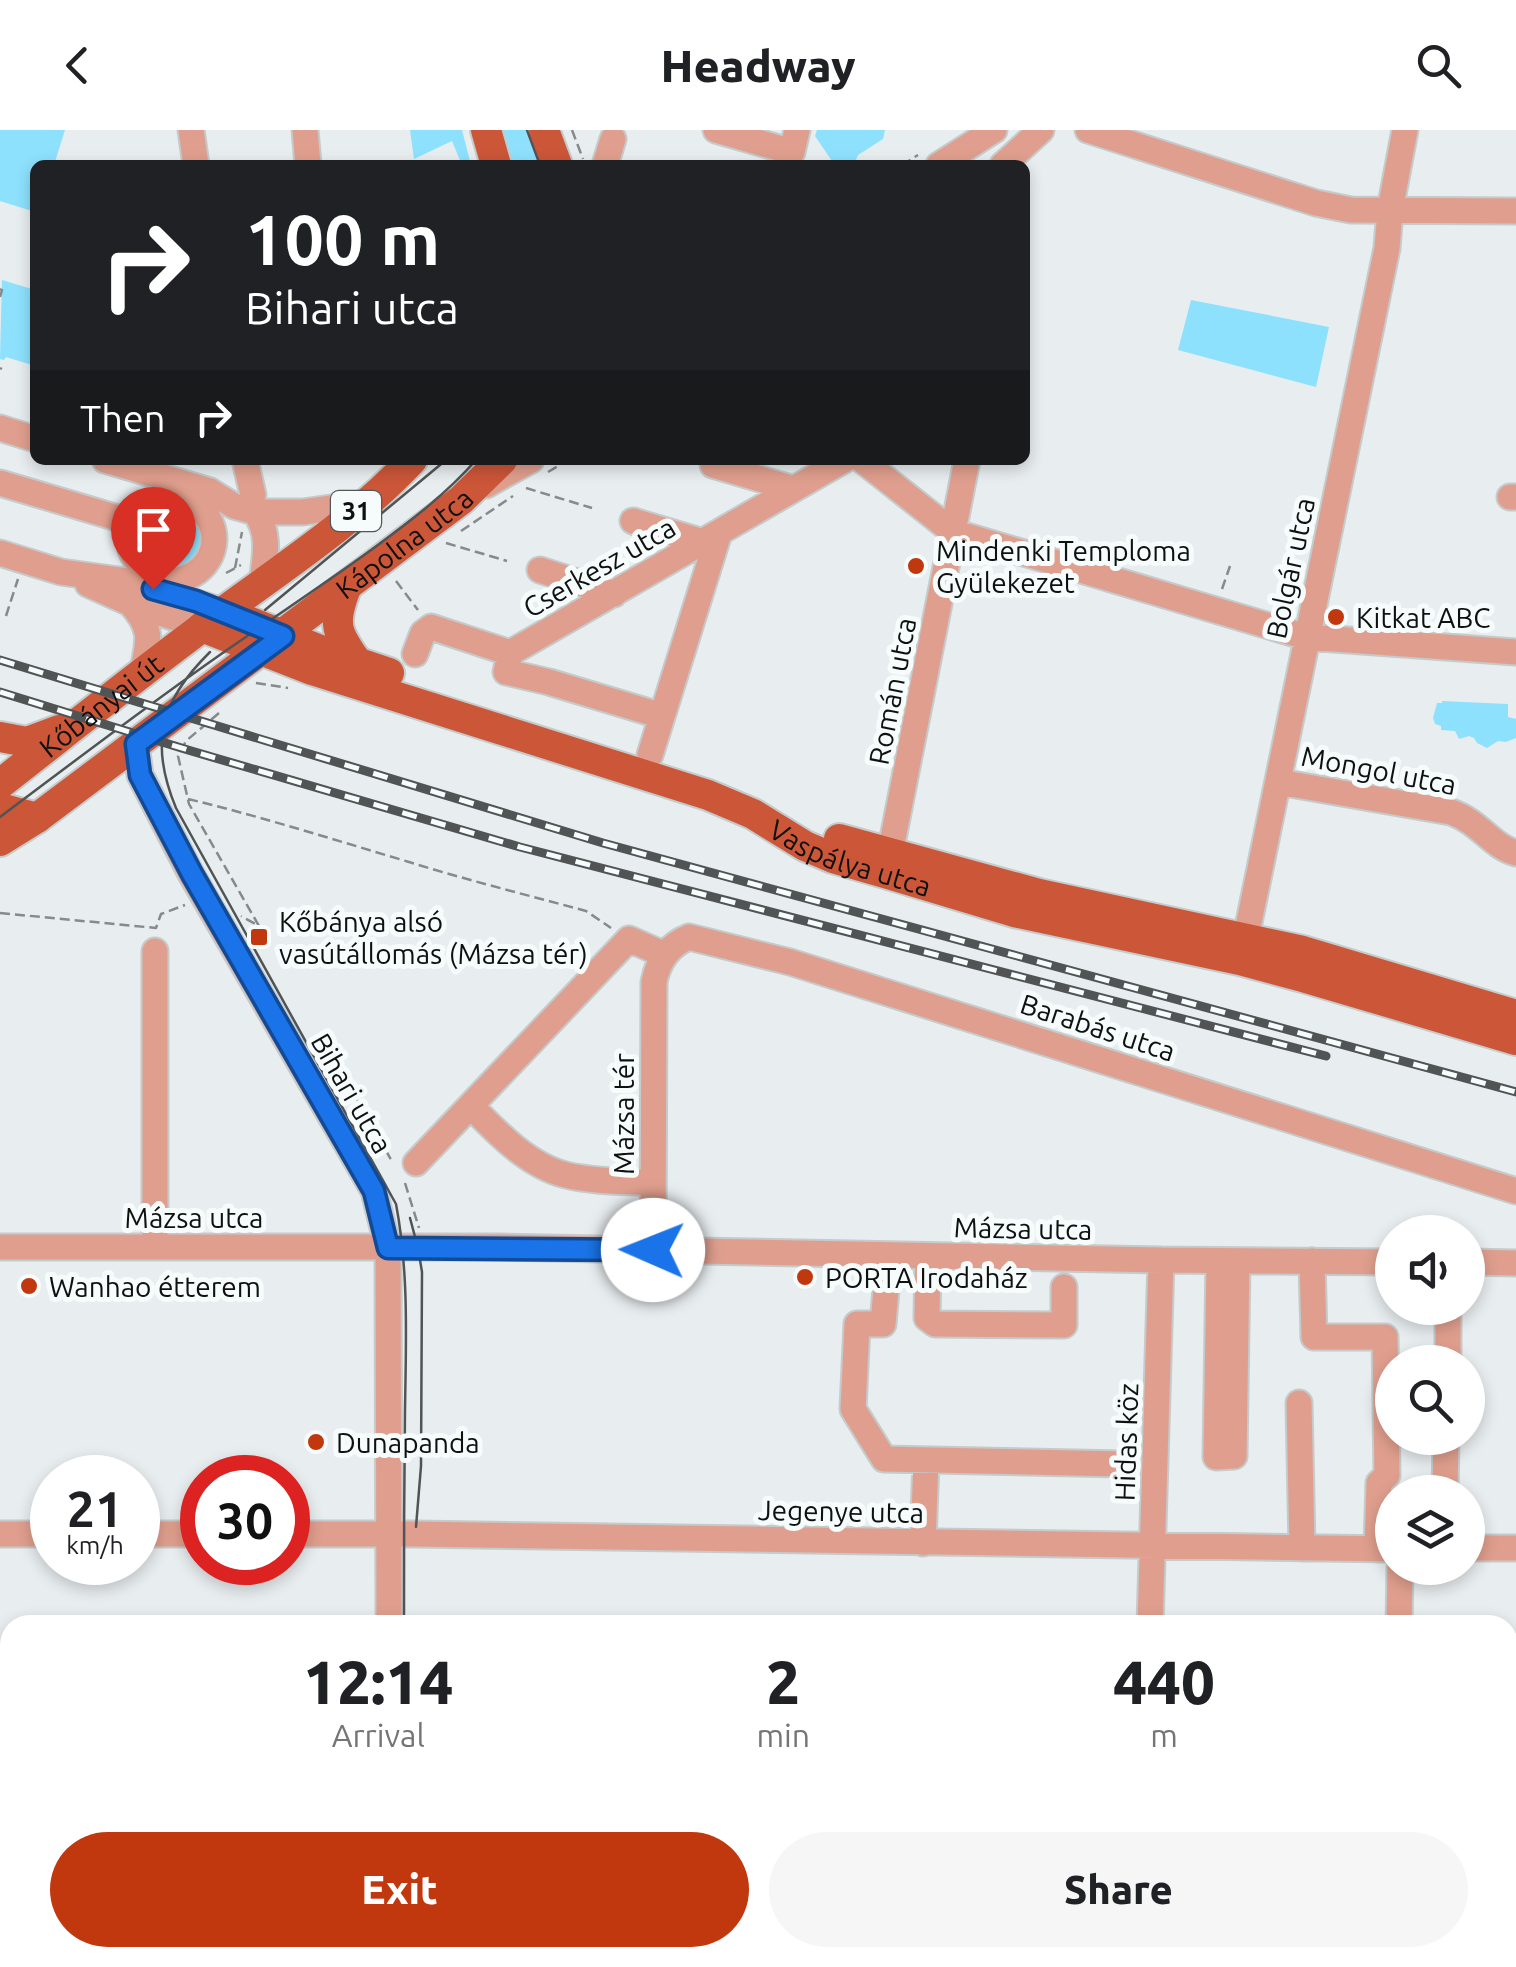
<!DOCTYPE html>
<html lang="en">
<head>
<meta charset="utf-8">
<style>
  :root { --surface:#fff; --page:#f6f6f6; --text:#202124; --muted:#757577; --accent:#c1380e }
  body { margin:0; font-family:Ubuntu,sans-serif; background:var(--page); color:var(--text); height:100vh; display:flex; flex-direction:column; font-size:38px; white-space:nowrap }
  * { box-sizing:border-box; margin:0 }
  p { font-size:32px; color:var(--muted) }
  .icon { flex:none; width:55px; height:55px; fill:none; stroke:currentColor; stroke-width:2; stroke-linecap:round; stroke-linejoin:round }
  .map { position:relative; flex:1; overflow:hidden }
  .details { position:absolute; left:0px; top:1485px; width:1518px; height:352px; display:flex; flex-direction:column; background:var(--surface); border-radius:30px 30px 0 0; box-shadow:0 5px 15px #0003 }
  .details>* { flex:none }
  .top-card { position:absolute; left:30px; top:30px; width:1000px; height:305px; border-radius:15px; box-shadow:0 5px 15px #0003; background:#202124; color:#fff; overflow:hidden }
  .tools { position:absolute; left:1375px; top:1085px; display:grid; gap:20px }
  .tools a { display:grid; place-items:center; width:110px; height:110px; border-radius:50%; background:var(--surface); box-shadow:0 5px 15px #0003; font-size:50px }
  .speed { position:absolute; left:30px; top:1325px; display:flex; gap:20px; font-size:50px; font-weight:700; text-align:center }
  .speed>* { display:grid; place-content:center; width:130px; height:130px; border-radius:50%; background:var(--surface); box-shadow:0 5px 15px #0003; line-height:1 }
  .speed small { font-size:25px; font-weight:400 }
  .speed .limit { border:15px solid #d22; background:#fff; color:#111 }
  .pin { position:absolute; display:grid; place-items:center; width:85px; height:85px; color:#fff; margin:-102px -42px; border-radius:50% 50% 50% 0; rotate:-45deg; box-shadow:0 0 10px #0007 }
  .pin .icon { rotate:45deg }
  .me { position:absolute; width:110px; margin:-55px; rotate:271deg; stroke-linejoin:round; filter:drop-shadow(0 0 8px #0008) }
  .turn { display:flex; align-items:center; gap:35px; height:210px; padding:0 50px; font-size:45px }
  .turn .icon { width:130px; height:130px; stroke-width:2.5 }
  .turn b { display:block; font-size:70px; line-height:85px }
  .then { display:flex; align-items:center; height:95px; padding:0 50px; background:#0003; gap:20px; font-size:38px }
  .eta { display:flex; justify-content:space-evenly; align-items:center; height:170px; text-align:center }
  .eta b { font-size:60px; font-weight:800; line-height:70px }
  .button { display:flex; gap:20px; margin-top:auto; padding:20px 50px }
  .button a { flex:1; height:115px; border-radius:60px; background:var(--accent); color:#fff; font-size:40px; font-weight:800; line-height:115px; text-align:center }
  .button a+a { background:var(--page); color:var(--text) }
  header { display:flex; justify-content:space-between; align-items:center; height:130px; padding:0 50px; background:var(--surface); font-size:45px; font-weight:800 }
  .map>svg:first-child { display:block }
  .green { fill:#8de1fd }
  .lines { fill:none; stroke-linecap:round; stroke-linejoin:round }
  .minor-casing { stroke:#c5cacb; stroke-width:29 }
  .major-casing { stroke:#c5cacb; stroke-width:34 }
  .path { stroke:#868a8b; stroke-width:2.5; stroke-dasharray:10 5; stroke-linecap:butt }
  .minor { stroke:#e09f8e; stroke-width:25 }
  .major { stroke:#cb5638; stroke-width:30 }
  .tram { stroke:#515454; stroke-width:2.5 }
  .rail-casing { stroke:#515454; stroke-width:9 }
  .rail { stroke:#f6fbfc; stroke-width:5; stroke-dasharray:15; stroke-linecap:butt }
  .route-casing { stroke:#114b97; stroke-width:25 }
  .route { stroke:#1a73e8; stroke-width:18 }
  .poi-dot { fill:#c1380e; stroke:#f6fbfc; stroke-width:4 }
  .labels { text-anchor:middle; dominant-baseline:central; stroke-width:10; stroke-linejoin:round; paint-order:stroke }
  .shield { fill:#f6fbfc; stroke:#545758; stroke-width:2.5 }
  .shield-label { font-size:25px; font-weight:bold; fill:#0f1111 }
  .street-label { font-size:28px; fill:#0f1111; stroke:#f6fbfc }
  .poi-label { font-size:28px; fill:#0f1111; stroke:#f6fbfc; text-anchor:start }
</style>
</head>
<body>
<header><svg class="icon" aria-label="back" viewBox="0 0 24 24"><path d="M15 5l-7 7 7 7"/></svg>Headway<svg class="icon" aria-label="search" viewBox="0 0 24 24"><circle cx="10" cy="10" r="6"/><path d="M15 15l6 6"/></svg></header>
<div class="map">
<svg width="1516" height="1837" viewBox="0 0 1516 1837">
  <rect width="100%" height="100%" fill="#e8edef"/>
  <path class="green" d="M0,0H65L54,35H35V82L0,71Z
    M410,0H462L471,35H462L452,11L414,29Z
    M502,0H538L551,35H514Z
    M817,0H885L883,9L858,25L854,35H831L832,31L815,6Z
    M2,150L35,160V236L6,227L4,230L0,229Z
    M1191,170L1329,197L1316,257L1178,220Z
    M176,378L195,383L210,417L181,443C173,441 163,440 157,435C132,415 150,383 176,378Z
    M1442,571L1508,574V587L1516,589V608L1506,612L1498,611L1487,618L1477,613L1474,608L1469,606L1459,609L1455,601L1441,600V596L1435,594L1433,588L1437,573H1442Z
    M424,1828H1041V1837H424Z"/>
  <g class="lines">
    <defs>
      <path id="minor" d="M191,0L196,35
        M305,0L308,35
        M716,0L792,22L797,0
        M1088,0L1316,73L1351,80L1516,81
        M605,35L613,9
        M939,35L994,0
        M1003,35L1041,0
        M0,298L35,309
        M105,330L210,361L234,376L255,382H303L367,373
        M245,330L253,365
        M862,330L953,402L1306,507L1516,522
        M713,335L794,359
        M0,353L131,392
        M486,355L531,330
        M1510,367H1516
        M255,382C271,404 265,428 262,453
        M633,391L703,412
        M0,423L61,442L126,451L223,481
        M540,440L614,464
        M150,450C161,450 171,453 182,449C213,440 225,405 202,380C193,370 180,366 170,358
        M88,454L130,473L202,497
        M164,455C156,449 146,442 139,434C120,410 128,381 157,370C167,366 178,367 189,365
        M130,473C154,499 149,512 142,544
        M415,524L423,503L431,497L510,523
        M662,586L549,552L506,542L510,523L844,330
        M136,614L140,645L191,744L374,1061L388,1118L389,1495
        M650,625L719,403
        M1279,652L1451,682C1480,692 1491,716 1516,723
        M887,739L967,330
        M1246,807L1387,118L1390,80L1405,0
        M155,821V1117
        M471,976C497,1003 529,1036 566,1045C594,1052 625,1051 653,1053
        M416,1033L629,809L665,825
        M0,1117H500L1161,1130L1392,1132
        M653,1120L654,852C658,831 669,815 689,807L790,832L1516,1061
        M889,1125L883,1194H857L853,1279L884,1329L1123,1334
        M928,1126L927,1188L935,1194L1064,1195V1157
        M1219,1131L1216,1327L1234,1326L1237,1131
        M1312,1131L1314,1207H1385L1387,1345L1379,1353L1377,1419
        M1468,1132L1516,1133
        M1448,1232V1178
        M1299,1273L1302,1418
        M1445,1362L1446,1308
        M0,1404H52
        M138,1404H202
        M288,1404H415L1392,1419
        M923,1413L926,1330
        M1468,1418H1516
        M1150,1495L1161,1130
        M1399,1495L1400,1438
        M0,1701H10
        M1508,1713H1516
        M38,1837V1828
        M162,1837V1828
        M247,1837L248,1828
        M386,1837V1828"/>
      <g id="major">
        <path d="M486,0L496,35"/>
        <path d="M544,0L557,35"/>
        <path d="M346,458C332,494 336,503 358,533"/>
        <path d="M223,481L320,520L389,543"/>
        <path id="s1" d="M202,497L312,540L708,665L753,684L805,716L833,728L885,743L1014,782L1240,830L1303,847L1516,910"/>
        <path d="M0,607L27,612L59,600"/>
        <path id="s2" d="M0,654C73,597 145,539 220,484C285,436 356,390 412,330"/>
        <path d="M0,678L37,688"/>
        <path d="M839,709L1039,764L1303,821L1516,885"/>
        <path id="s3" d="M0,711L37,688L461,370L502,330"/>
      </g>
    </defs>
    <use href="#minor" class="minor-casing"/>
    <use href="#major" class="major-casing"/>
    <path class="path" d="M572,0L583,29
      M902,35L918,25
      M0,159L2,160L0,167
      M0,238L2,239
      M548,342L568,330
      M526,358L592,378
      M162,394L190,418
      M169,398H186
      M461,401L513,366
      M446,413L507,431
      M235,438L242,402
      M226,443L241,435
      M396,451L418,480
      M1222,459L1230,436
      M6,486L18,449
      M256,553L288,558
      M219,583L186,611L178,626L189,674L259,796L241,786
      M188,669C263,687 335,710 409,732C467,750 527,765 586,781L611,798
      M0,783L156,798L161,784L185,775
      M319,903L393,1033
      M405,1053L419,1098"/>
    <use href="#minor" class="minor"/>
    <use href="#major" class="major"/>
    <path class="tram" d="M527,0L540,35
      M265,480L446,330
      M210,522C160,571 149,613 176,678L396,1074C409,1142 406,1212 405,1280C404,1352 404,1423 404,1495
      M0,687C79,628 158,567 240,511C286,479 333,448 378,415C413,389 447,363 476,330
      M410,1088L418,1118L422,1142L421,1336L416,1397
      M403,1837V1828"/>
    <defs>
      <path id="rail" d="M0,530L603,713L1516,962
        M0,562L188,620L520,717L1326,926"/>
    </defs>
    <use href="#rail" class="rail-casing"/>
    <use href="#rail" class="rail"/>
  </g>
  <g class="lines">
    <defs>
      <path id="route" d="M153,459L196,471L283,506L136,614L140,645L192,744L374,1061L388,1118L653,1120"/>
    </defs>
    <use href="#route" class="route-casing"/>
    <use href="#route" class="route"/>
  </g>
  <g class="poi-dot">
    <circle cx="916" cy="436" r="10"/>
    <circle cx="1336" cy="487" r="10"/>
    <rect x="249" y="797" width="20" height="20" rx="5"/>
    <circle cx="805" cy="1147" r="10"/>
    <circle cx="29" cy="1156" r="10"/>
    <circle cx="316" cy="1312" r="10"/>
  </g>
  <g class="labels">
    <rect class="shield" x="331" y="361" width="50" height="40" rx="8"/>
    <g class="shield-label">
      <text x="356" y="381">31</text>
    </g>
    <g class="street-label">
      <text stroke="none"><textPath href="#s3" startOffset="502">Kápolna utca</textPath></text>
      <text transform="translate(599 437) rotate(-30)">Cserkesz utca</text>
      <text transform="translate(1290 438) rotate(-78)">Bolgár utca</text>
      <text transform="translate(892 561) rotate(-79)">Román utca</text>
      <text stroke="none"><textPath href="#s2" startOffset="128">Kőbányai út</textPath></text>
      <text transform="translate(1379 640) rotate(11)">Mongol utca</text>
      <text stroke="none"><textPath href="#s1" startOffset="690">Vaspálya utca</textPath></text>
      <text transform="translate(1098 897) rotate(18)">Barabás utca</text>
      <text transform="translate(352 963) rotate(60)">Bihari utca</text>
      <text transform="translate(623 984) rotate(-90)">Mázsa tér</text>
      <text x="194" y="1087">Mázsa utca</text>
      <text transform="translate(1023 1098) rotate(1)">Mázsa utca</text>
      <text transform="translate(1126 1312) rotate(-88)">Hidas köz</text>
      <text transform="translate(841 1381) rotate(1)">Jegenye utca</text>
    </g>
    <g class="poi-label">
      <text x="936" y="420">Mindenki Temploma<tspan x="936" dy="32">Gyülekezet</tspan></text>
      <text x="1356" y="487">Kitkat ABC</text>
      <text x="279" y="791">Kőbánya alsó<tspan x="279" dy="32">vasútállomás (Mázsa tér)</tspan></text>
      <text x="825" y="1147">PORTA Irodaház</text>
      <text x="49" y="1156">Wanhao étterem</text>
      <text x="336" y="1312">Dunapanda</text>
    </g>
  </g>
</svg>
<div class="tools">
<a><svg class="icon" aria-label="sound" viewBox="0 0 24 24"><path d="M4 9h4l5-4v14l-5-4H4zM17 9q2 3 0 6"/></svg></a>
<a><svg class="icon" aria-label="search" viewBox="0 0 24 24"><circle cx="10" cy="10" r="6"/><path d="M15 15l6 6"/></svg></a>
<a><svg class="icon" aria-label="layers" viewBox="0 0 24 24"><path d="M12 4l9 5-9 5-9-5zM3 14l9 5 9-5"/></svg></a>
</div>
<div class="speed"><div>21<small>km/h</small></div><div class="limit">30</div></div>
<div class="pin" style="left:153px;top:459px;background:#d93025"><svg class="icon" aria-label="arrive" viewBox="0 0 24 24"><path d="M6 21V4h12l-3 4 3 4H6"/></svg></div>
<svg class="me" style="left:653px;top:1120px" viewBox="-20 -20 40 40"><circle r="19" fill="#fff"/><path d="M0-13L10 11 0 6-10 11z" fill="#1a73e8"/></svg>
<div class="top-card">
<div class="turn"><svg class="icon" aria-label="right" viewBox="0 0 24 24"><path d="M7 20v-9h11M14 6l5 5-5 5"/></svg><div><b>100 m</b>Bihari utca</div></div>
<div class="then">Then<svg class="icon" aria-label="right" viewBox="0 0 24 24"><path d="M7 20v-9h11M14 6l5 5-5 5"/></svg></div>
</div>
<section class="details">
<div class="eta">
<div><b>12:14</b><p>Arrival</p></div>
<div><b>2</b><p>min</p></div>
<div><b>440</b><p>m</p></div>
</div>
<div class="button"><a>Exit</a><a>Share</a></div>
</section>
</div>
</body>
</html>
